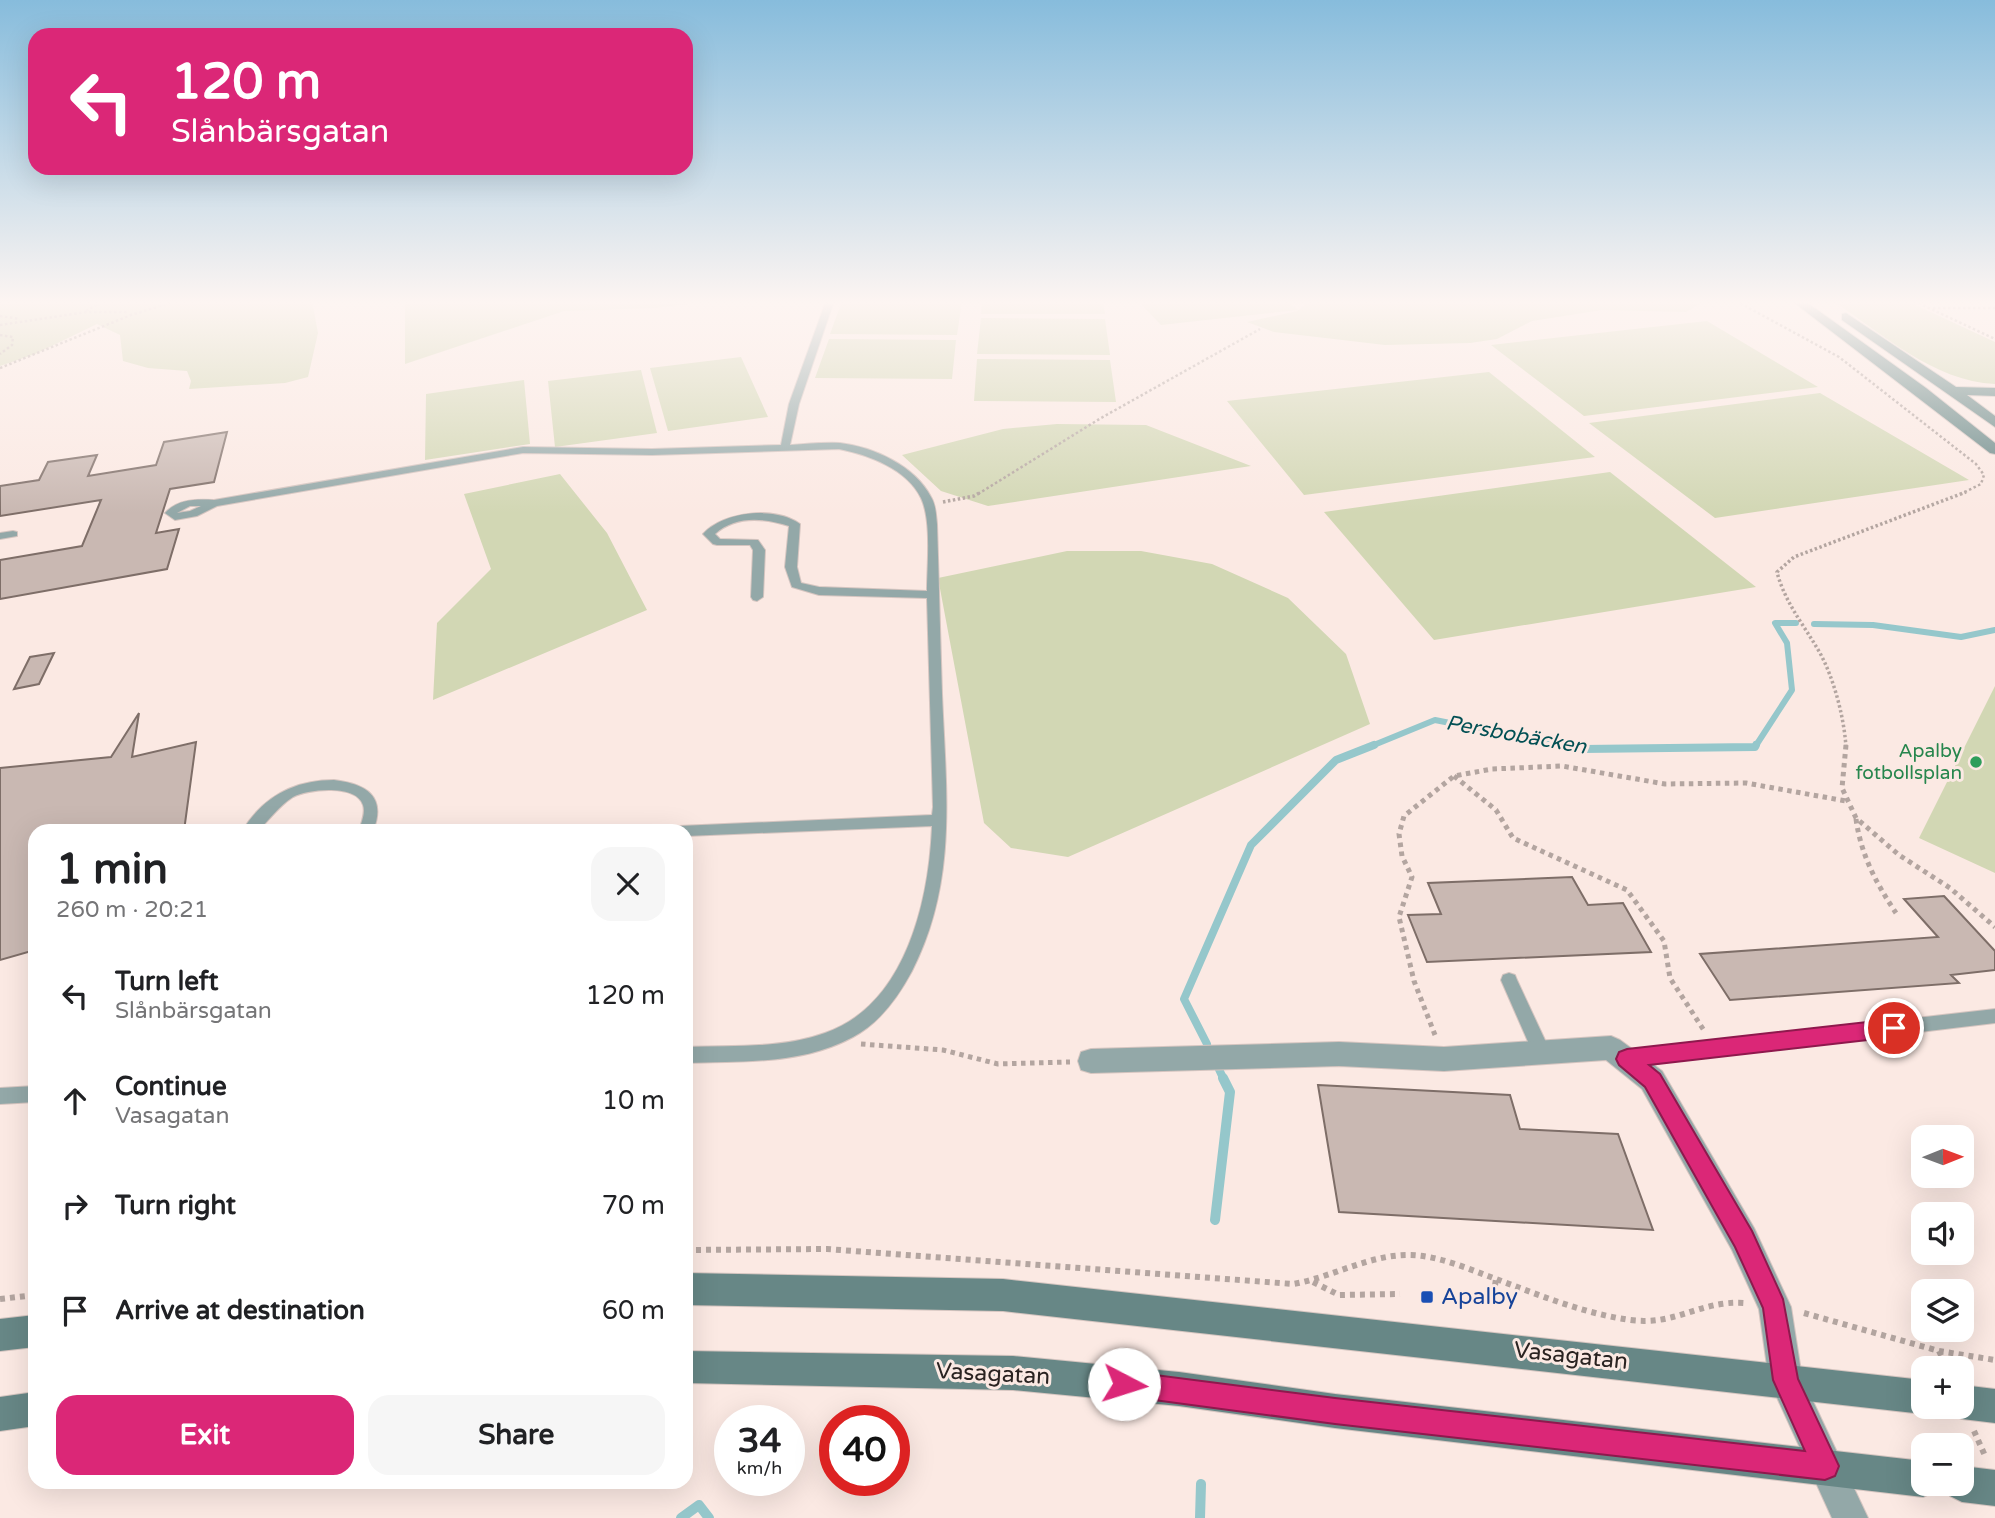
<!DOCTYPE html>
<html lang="en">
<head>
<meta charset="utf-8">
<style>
  :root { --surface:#fff; --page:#f6f6f6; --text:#202124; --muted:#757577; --accent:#db2777 }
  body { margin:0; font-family:"Varela Round",sans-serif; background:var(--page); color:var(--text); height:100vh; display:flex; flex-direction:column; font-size:26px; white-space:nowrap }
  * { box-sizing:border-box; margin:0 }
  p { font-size:23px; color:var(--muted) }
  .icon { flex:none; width:38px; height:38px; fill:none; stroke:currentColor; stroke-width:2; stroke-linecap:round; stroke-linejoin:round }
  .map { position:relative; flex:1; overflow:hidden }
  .panel { position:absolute; left:28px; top:824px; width:665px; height:665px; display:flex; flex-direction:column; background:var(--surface); border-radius:21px; box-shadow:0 7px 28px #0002 }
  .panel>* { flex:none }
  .top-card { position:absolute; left:28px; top:28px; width:665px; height:147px; border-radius:21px; box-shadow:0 7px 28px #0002; background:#db2777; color:#fff; overflow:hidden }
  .needle { width:46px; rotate:89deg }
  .tools { position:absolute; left:1911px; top:1125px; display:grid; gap:14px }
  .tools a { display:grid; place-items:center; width:63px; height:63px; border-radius:14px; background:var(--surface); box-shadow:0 7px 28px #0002; font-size:35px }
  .speed { position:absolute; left:714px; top:1405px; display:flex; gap:14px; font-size:35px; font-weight:700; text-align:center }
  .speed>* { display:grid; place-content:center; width:91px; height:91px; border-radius:50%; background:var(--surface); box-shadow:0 7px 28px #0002; line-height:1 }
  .speed small { font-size:18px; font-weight:400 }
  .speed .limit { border:10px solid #d22; background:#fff; color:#111 }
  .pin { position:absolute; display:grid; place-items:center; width:60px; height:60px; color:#fff; margin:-30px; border:4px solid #fff; border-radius:50%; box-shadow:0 2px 7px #0007 }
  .me { position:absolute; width:77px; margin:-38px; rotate:95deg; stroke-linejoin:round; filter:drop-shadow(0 0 5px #0008) }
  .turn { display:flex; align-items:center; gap:24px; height:147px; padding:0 28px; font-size:32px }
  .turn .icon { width:91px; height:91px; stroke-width:2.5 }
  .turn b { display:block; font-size:49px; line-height:60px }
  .round { display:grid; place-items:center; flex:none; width:74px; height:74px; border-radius:21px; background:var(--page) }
  .head { display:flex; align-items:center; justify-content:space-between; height:119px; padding:0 28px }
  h1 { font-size:42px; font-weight:700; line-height:52px }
  .action { display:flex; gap:14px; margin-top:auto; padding:14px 28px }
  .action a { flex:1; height:80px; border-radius:21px; background:var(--accent); color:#fff; font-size:28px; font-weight:700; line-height:80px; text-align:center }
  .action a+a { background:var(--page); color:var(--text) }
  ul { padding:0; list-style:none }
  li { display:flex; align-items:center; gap:21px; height:105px; padding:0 28px }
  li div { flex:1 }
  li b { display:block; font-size:26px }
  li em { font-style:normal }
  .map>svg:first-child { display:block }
  .green { fill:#d2d7b4 }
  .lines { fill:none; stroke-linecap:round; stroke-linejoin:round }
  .stream-far2 { stroke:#95c7cb; stroke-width:6 }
  .stream-far1 { stroke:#95c7cb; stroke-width:8 }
  .stream { stroke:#95c7cb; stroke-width:10 }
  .building { fill:#c9b8b2; stroke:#7e6e68; stroke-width:2 }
  .lane-casing { stroke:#d5c5c0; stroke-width:2 }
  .street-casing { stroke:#d5c5c0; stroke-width:2 }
  .secondary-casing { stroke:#d5c5c0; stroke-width:2 }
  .path-far3 { stroke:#b3a5a0; stroke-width:2.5; stroke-dasharray:2.5 2.5; stroke-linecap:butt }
  .path-far2 { stroke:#b3a5a0; stroke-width:3.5; stroke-dasharray:2.5 2.5; stroke-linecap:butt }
  .path-far1 { stroke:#b3a5a0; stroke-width:5; stroke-dasharray:4.5 4.5; stroke-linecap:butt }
  .path { stroke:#b3a5a0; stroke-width:6; stroke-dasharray:5 5; stroke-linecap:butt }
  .lane { fill:#93a8a8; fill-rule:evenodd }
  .street { fill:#93a8a8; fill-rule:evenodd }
  .secondary { fill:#678786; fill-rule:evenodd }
  .route { fill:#db2777; stroke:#8e194d; stroke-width:2 }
  .leisure-dot { fill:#2e9e5b; stroke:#fbe9e3; stroke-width:2.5 }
  .transit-dot { fill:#1a4fb4; stroke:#fbe9e3; stroke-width:2.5 }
  .labels { text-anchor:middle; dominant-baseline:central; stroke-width:6; stroke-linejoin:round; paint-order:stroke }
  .leisure-label { font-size:19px; fill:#27864d; stroke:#fbe9e3; text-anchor:end }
  .water-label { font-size:21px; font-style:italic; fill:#014f53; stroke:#fbe9e3 }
  .near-transit-label { font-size:23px; fill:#164399; stroke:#fbe9e3; text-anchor:start }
  .near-street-label { font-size:23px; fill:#2a2321; stroke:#fbe9e3 }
</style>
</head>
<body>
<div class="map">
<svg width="1995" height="1518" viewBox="0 0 1995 1518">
  <rect width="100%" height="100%" fill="#fbe9e3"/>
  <path class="green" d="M0,301H312L318,333L308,377L285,383L189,389L191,381L187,371L148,368L123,361L120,335L97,324L35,354L0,366Z
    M405,301H713L655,308L564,311L405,364Z
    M842,301H962L957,335L830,334Z
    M982,301H1103L1105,314H981Z
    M1138,301H1287L1298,310L1161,325Z
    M1310,301H1705L1686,312L1602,310L1532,321L1497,339L1470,343L1385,345L1274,332L1247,322L1297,311Z
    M1833,301H1907L1995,342V384C1933,381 1883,334 1833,301Z
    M981,318L1105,319L1110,355L977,354Z
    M1707,321L1818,387L1584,416L1491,345Z
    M829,339L956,340L952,379L815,378Z
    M741,357L768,417L668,431L650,368Z
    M977,359L1110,360L1116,402L974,401Z
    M641,370L657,433L555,447L548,381Z
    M1489,372L1595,457L1304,495L1227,401Z
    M524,380L530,444L425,460L426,394Z
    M1820,393L1969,480L1715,518L1589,423Z
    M1057,424L1146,425L1251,466L988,506L941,491L902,455L1003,429Z
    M1610,472L1756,587L1434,640L1324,512Z
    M560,474L607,533L647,610L433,700L437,623L491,569L464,494Z
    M1067,551H1141L1212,564L1288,598L1346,654L1370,724L1068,857L1011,848L984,823L938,578Z
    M1995,686V873L1919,838Z"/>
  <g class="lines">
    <path class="stream-far2" d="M1814,624L1873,625L1961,637L1995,630
      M1369,747L1435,720L1571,747
      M1755,747L1792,690L1787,643L1775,623H1796"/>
    <path class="stream-far1" d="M1562,745L1583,749L1755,747L1756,745
      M1207,1044L1184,999L1251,845L1336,760L1374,745
      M1217,1065L1224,1080"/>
    <path class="stream" d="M1215,1220L1230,1092L1223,1078
      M681,1518L699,1505L709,1518
      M1200,1518L1201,1484"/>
  </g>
  <path class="building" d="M227,432L214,482L170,489L156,533L179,529L167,569L0,599V560L82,546L101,500L0,516V486L39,480L48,462L97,455L88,476L156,465L164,442Z
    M54,653L39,684L14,689L30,657Z
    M139,713L132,757L196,742L184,831H35V950L0,960V768L111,757Z
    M1572,877L1588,905L1623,903L1651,952L1427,962L1408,915L1441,914L1428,883Z
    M1944,896L1995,951V970L1951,975L1959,983L1730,1000L1700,954L1938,937L1904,899Z
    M1318,1085L1510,1095L1520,1129L1618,1134L1653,1230L1339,1212Z"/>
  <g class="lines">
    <defs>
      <path id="lane" d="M826,301H834L799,404L790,445C806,444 824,442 840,443C874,447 915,466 931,497C936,505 936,515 937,524C939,581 940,638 942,694C946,791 958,881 912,971C898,997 880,1023 853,1037C802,1065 741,1061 686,1063V1047C732,1045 781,1049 825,1033C906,1005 929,901 932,826L686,836V831H655L657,827L932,815L933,807L927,598L819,595L792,587L785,567L789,526C764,518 736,515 715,534L720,539L758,540L765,550L763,597L757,601L753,600L751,597L753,550L750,545H717L713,544L703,534C724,511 776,506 800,524L797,567L801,583L819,587L927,591C927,566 932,521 921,498C907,469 869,455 839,449L652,455L523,453L217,506L197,516L175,520L165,513C178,499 196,499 214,500L523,447L652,449L781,445L789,404ZM190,506H201L190,511L177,513Z
        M13,531L17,532V536L0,539V533Z
        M334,780C366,784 387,796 373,831H359C361,823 366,813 363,805C356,784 308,789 293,797C279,806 269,820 258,831H242C263,797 294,780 334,780Z
        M1509,973L1515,975L1517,980L1551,1053L1548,1059L1542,1061L1536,1059L1533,1053L1501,980L1503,975Z
        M1995,1009V1023L1627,1067L1621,1065L1618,1059L1621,1053L1627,1051Z
        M35,1086V1102L0,1104V1088Z"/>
      <path id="street" d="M1611,1036L1620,1040L1662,1071L1754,1228L1791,1307L1802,1378L1868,1518H1832L1769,1380L1759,1309L1732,1250L1642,1089L1606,1060L1444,1071L1339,1066L1091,1073L1081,1070L1078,1061L1081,1052L1091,1049L1339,1042L1444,1047Z"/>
      <path id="secondary" d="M1792,301H1805L1926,388L1995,443V454L1990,453Z
        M1846,313L1956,387L1995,388V396L1967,395L1995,416V427L1842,320V314Z
        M686,1273L1003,1279L1923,1380V1407H1936L1923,1414L1003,1311L686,1305Z
        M35,1315V1347L0,1351V1319Z
        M686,1351L1013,1356L1179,1372L1335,1394L1923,1461V1484H1939L1935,1491L1923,1497L1335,1428L1179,1406L1013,1390L686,1383Z
        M1962,1385L1995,1389V1423L1962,1419L1950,1414L1947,1407H1962Z
        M35,1392V1426L0,1431V1397Z
        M1962,1466L1995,1470V1506L1962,1502L1950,1496L1944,1484H1962Z"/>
    </defs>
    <use href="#lane" class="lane-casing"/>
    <use href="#street" class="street-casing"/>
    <use href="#secondary" class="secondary-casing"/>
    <path class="path-far3" d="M1736,301L1839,357L1976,464L1984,475L1981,484L1961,494
      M1914,301L1995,339
      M1933,308H1995
      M86,311L103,301
      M0,316L20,319
      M0,325L86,312H128
      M0,335L13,337L12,345L0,354
      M0,368L131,315L177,301
      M978,494L1101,418L1260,329"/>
    <path class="path-far2" d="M943,502L974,496L981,492
      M1846,747C1844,717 1834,679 1820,653C1804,625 1785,603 1777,572L1794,557L1966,492"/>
    <path class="path-far1" d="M1846,745L1842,788L1856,818L1899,855L1950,888L1995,927
      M1454,776L1496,810L1513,838L1627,890L1664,941L1670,978L1705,1032
      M1856,819C1861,855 1876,883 1896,913
      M1435,1035L1414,981L1399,917L1412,877L1402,856L1399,834L1404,816L1454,776L1492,769L1562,766L1665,784L1746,783L1846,801
      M861,1044L943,1050L998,1064L1070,1062"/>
    <path class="path" d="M686,1250L827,1249L1293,1284C1333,1277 1370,1254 1411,1255C1438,1256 1464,1267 1488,1276C1534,1293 1581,1313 1630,1320C1677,1326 1700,1300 1744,1303
      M1313,1282L1339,1295L1400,1294
      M0,1299L35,1295
      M1492,1305L1496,1279
      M1804,1313L1939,1351L1995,1360
      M1939,1351L1947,1368
      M1974,1431L1986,1458"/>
    <use href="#lane" class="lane"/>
    <use href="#street" class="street"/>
    <use href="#secondary" class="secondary"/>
  </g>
  <linearGradient id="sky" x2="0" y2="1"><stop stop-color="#87bcdc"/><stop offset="0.59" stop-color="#fdf5f2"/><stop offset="1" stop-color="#fdf5f2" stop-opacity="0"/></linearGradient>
  <rect width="1995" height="513" fill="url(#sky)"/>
  <path class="route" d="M1894,1019L1901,1022L1904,1028L1901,1034L1894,1037L1649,1065L1660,1074L1752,1231L1783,1299L1798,1379L1839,1466L1835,1476L1825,1480L1335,1424L1124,1396L1115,1392L1111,1384L1115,1375L1124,1371L1335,1398L1805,1451L1773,1380L1763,1308L1735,1247L1645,1087L1619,1065L1616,1059L1619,1052L1627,1049Z"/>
  <circle class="leisure-dot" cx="1976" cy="762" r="7"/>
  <rect class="transit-dot" x="1420" y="1290" width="14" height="14" rx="3.5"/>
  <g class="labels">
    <g class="leisure-label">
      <text x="1962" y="751">Apalby<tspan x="1962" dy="22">fotbollsplan</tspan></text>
    </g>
    <g class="water-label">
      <text transform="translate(1516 735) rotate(10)">Persbobäcken</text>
    </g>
    <g class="near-transit-label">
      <text x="1441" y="1297">Apalby</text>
    </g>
    <g class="near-street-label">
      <text transform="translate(1571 1356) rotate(6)">Vasagatan</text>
      <text transform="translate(993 1374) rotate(3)">Vasagatan</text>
    </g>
  </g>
</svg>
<div class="tools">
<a><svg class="needle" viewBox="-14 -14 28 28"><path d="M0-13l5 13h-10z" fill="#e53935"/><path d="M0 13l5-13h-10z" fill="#757577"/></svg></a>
<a><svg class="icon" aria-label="sound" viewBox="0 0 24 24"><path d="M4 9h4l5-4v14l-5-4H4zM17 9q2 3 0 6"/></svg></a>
<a><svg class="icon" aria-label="layers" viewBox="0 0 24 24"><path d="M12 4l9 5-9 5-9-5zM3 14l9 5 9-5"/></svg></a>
<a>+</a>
<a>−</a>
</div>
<div class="speed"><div>34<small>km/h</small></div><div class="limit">40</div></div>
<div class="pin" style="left:1894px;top:1028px;background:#d93025"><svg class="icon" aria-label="arrive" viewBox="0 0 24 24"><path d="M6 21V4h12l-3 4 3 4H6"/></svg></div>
<svg class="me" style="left:1124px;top:1384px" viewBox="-20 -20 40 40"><circle r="19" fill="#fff"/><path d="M0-13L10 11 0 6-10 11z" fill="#db2777"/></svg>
<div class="top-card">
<div class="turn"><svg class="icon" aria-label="left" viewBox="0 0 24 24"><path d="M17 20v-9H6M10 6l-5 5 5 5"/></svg><div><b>120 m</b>Slånbärsgatan</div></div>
</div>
<section class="panel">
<div class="head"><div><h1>1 min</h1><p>260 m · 20:21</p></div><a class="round"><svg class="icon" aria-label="close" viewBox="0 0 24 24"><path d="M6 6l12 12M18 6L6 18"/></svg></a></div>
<ul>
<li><svg class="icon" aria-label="left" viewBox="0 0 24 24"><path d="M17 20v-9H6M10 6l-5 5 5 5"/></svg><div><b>Turn left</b><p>Slånbärsgatan</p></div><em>120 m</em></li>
<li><svg class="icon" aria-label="ahead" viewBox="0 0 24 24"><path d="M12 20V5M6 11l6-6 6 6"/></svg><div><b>Continue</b><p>Vasagatan</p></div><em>10 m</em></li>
<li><svg class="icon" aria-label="right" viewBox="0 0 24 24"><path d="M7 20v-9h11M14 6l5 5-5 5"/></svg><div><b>Turn right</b></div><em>70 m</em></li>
<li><svg class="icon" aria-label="arrive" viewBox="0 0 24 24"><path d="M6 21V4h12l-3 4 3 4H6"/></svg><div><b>Arrive at destination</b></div><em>60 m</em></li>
</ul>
<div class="action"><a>Exit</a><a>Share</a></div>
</section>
</div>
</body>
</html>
